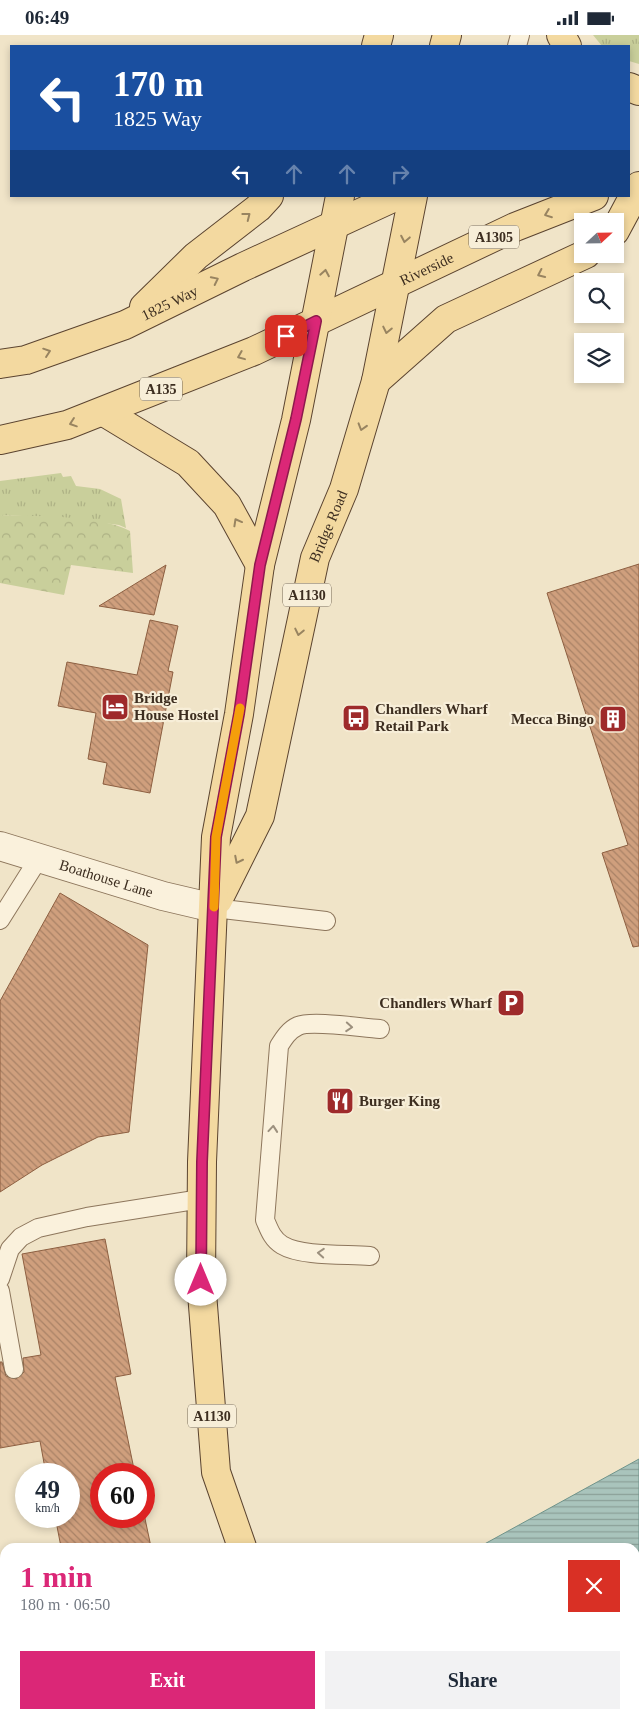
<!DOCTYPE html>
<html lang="en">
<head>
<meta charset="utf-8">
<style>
  :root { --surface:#fff; --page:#f2f2f3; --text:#1f2937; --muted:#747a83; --accent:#db2777 }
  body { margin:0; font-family:Georgia,serif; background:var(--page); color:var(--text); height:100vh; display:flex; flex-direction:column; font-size:19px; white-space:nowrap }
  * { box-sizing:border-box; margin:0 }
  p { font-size:16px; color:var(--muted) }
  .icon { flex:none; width:28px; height:28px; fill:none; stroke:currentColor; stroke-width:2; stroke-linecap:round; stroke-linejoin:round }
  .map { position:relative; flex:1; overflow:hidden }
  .side { position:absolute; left:0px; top:1508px; width:640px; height:176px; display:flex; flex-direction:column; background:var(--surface); border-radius:15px 15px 0 0; box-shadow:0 2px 8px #0003 }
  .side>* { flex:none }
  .hud { position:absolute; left:10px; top:10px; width:620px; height:152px; border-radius:0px; box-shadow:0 2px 8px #0003; background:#1a4fa0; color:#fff; overflow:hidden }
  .needle { width:32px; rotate:68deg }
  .tools { position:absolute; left:574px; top:178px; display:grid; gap:10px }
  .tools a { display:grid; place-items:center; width:50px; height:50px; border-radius:0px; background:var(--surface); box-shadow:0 2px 8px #0003; font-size:25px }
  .speed { position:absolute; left:15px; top:1428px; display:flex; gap:10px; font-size:25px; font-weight:700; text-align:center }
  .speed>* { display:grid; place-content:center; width:65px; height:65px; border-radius:50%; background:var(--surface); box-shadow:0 2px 8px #0003; line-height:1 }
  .speed small { font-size:12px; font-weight:400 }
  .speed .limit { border:8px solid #d22; background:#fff; color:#111 }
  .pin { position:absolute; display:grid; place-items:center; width:42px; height:42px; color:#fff; margin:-21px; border-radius:10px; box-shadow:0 2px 8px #0006 }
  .me { position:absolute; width:55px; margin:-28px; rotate:0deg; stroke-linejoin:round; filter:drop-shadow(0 0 4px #0008) }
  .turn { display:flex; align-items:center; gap:18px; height:105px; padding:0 20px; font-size:22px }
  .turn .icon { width:65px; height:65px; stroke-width:2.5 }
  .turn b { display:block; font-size:35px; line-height:42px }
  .lanes { display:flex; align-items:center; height:48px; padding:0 20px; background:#0003; justify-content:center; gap:25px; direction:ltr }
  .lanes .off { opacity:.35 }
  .round { display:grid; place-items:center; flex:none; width:52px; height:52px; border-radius:0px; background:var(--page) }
  .headline { display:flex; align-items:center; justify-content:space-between; height:85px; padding:0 20px }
  h1 { font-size:30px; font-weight:700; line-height:38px; color:var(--accent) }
  .action { display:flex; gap:10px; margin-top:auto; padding:10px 20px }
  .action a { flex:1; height:58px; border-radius:0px; background:var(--accent); color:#fff; font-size:20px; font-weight:700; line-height:58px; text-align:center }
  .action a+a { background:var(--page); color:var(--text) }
  .status { display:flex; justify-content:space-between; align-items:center; height:35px; padding:0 25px; background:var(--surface); direction:ltr }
  .status svg { height:14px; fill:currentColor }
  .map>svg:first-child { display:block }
  .grass { fill:url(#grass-tufts) }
  .forest { fill:url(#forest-crowns) }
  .water { fill:url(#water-rules); stroke:#6f938a }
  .pier { fill:#f0e4c8 }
  .building { fill:url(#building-back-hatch); stroke:#8d5f41 }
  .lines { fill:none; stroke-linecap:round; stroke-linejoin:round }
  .service-casing { stroke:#8d765c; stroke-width:20 }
  .minor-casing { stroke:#8d765c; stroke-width:30 }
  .primary-casing { stroke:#5b4430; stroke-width:30 }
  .service { stroke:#faf1dc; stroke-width:18 }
  .minor { stroke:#faf1dc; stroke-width:28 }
  .primary { stroke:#f3d9a0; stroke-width:28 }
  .oneway { stroke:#988460 }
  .oneway2 { stroke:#9c907e }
  .route-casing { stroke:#8e194d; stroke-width:12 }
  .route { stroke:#db2777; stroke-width:9 }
  .slow { stroke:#f59e0b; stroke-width:9 }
  .labels { text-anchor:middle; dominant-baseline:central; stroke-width:4.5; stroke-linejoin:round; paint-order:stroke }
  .shield { fill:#f7eed8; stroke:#756857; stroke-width:1 }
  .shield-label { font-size:14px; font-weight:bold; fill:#3d2e20 }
  .street-label { font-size:15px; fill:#3d2e20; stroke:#f7eed8 }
  .poi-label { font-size:15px; font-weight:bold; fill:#3d2e20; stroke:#f7eed8; text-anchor:start }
</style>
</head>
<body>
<div class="status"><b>06:49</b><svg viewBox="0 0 49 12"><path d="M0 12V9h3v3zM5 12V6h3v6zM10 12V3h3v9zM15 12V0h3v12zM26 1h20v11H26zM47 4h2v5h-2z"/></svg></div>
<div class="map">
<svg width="639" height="1683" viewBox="0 0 639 1683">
  <defs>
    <pattern id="grass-tufts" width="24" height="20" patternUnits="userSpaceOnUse" patternTransform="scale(1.25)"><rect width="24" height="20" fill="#c9cf9b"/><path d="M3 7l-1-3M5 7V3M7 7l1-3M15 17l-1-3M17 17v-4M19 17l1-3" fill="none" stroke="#aeb285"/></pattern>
    <pattern id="forest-crowns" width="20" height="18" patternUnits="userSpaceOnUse" patternTransform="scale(1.25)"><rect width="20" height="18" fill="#c9cf9b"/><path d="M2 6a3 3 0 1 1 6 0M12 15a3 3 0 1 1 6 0" fill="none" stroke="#aeb285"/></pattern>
    <pattern id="water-rules" width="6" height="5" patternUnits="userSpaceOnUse" patternTransform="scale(1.25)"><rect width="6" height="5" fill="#a9c4bc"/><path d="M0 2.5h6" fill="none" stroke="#8ba098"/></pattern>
    <pattern id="building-back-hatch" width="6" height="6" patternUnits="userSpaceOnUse" patternTransform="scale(1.25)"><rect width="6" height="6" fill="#cf9f7d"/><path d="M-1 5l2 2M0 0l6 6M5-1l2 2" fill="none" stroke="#a98266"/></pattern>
  </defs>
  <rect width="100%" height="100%" fill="#f0e4c8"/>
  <path class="grass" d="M593,0H639V29L629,26V11H602Z
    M61,438L63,442L71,441L76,451L100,454L121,464L126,493L119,490L66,483L0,480V446Z"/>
  <path class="forest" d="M0,480C37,482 98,479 130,496L133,538L71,530L64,560L0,548Z"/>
  <path class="water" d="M639,1424V1683H29L68,1679H635V1512H479Z"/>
  <path class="pier" d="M261,1679H385L387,1683H263Z"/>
  <path class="building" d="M639,529V911L633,912L602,818L628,810L547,558Z
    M166,530L154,580L99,571Z
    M150,585L178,591L168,636L173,637L150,758L103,749L107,728L88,724L96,678L58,671L67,627L137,640Z
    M60,858L148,910L129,1097L98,1102L42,1130L0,1157V966Z
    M105,1204L131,1339L115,1342L135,1439H101V1481H144V1479L151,1512H61L55,1481H69V1439H46L40,1406L0,1413V1327H2L6,1341L16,1344L24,1337L23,1323L41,1320L22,1219Z"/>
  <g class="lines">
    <defs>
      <path id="service" d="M517,11L520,0
        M214,873L326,886
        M0,885L39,823
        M370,1221C346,1219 302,1222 282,1210C272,1204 269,1194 265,1185L279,1011C284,1003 289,995 298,991C312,985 362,993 380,994
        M0,1244L10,1214L21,1202L38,1193L87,1182L201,1164
        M0,1256L14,1334"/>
      <g id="minor">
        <path id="s1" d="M0,811L163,861L214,873"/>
      </g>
      <g id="primary">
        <path d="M561,0L567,11"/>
        <path d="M376,11L379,0"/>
        <path d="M444,11L447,0"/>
        <path d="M629,52L639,56"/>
        <path d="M615,196L639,151"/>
        <path d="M144,272L196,221L258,173L269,161"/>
        <path id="s2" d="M0,329L26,325L125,290L243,232L397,161"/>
        <path d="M376,346L446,284L586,219"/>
        <path d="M104,377L188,428L227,470L260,530"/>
        <path id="s3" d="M0,405L67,390L254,316L515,192L594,161"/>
        <path id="s4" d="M218,865L260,781L315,523L344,454L376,346L413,161"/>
        <path d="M242,1512L216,1437L201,1245L202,1127L216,802L239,679L260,530L296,385L340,161"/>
        <path d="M321,1679L323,1683"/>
      </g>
    </defs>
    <use href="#service" class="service-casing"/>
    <use href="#minor" class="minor-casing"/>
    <use href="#primary" class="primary-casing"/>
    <use href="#service" class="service"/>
    <use href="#minor" class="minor"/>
    <use href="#primary" class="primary"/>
  </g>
  <defs><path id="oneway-chevron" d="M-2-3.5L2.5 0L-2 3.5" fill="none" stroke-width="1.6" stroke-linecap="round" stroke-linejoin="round" transform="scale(1.25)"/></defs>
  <g class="oneway">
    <use href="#oneway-chevron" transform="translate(548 179) rotate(159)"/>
    <use href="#oneway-chevron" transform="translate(247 181) rotate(-38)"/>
    <use href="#oneway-chevron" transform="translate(405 204) rotate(101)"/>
    <use href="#oneway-chevron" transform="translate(325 238) rotate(-80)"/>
    <use href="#oneway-chevron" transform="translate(541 239) rotate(155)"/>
    <use href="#oneway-chevron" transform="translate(215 245) rotate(-26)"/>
    <use href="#oneway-chevron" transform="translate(387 295) rotate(102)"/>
    <use href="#oneway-chevron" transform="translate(47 317) rotate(-19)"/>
    <use href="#oneway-chevron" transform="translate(241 321) rotate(158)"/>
    <use href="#oneway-chevron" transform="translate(73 388) rotate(161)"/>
    <use href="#oneway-chevron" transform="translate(362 392) rotate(107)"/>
    <use href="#oneway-chevron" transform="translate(237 487) rotate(-119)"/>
    <use href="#oneway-chevron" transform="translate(299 597) rotate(102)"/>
    <use href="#oneway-chevron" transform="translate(238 825) rotate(117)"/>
  </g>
  <g class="oneway2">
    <use href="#oneway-chevron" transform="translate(349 992) rotate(4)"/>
    <use href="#oneway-chevron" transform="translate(273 1094) rotate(-85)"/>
    <use href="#oneway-chevron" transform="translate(321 1218) rotate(-176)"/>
  </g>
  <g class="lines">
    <defs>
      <path id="route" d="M201,1245L202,1127L216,802L239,679L260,530L296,384L316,286L286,301"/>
    </defs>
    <use href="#route" class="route-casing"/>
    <use href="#route" class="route"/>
    <path class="slow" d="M214,872L216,802L240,673"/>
  </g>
  <defs>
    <symbol id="hotel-square" viewBox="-11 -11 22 22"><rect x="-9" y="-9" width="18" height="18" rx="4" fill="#9e2a2b" stroke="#f7eed8"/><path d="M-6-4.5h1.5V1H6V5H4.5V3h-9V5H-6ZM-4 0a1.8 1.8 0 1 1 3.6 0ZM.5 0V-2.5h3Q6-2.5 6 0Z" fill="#fff"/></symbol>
    <symbol id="bus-square" viewBox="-11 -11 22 22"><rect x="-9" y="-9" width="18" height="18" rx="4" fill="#9e2a2b" stroke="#f7eed8"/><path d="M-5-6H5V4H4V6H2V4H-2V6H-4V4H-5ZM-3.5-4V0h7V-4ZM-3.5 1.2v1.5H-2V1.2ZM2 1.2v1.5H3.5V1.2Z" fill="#fff"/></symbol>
    <symbol id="building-square" viewBox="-11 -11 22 22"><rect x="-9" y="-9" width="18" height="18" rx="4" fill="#9e2a2b" stroke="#f7eed8"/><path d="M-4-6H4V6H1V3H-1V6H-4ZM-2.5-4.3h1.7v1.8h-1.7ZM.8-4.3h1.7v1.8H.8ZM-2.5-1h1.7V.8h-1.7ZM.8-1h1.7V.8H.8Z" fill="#fff"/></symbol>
    <symbol id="parking-square" viewBox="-11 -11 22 22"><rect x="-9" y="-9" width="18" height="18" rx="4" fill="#9e2a2b" stroke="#f7eed8"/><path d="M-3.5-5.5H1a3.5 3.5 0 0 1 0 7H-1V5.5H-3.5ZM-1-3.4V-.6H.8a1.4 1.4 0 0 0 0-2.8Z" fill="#fff"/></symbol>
    <symbol id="restaurant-square" viewBox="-11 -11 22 22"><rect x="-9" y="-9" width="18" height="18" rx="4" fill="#9e2a2b" stroke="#f7eed8"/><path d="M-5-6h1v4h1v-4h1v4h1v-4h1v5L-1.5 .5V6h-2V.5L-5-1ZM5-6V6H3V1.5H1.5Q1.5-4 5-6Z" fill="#fff"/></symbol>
  </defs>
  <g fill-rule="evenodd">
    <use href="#hotel-square" x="99" y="656" width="32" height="32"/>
    <use href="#bus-square" x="340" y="667" width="32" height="32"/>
    <use href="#building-square" x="597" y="668" width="32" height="32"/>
    <use href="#parking-square" x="495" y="952" width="32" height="32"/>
    <use href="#restaurant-square" x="324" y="1050" width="32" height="32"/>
  </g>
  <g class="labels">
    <g class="shield">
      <rect x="469" y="190.5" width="50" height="23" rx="4"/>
      <rect x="140" y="342.5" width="42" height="23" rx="4"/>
      <rect x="283" y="548.5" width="48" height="23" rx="4"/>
      <rect x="188" y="1369.5" width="48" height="23" rx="4"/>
    </g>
    <g class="shield-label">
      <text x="494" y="202">A1305</text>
      <text x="161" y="354">A135</text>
      <text x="307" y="560">A1130</text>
      <text x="212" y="1381">A1130</text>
    </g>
    <g class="street-label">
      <text stroke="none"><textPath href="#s3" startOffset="461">Riverside</textPath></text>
      <text stroke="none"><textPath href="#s2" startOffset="181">1825 Way</textPath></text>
      <text stroke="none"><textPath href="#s4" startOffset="392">Bridge Road</textPath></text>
      <text stroke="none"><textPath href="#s1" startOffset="111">Boathouse Lane</textPath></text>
    </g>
    <g class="poi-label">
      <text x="134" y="663">Bridge<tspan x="134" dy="17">House Hostel</tspan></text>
      <text x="375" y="674">Chandlers Wharf<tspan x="375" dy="17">Retail Park</tspan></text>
      <text x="594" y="684" text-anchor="end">Mecca Bingo</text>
      <text x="492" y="968" text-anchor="end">Chandlers Wharf</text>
      <text x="359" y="1066">Burger King</text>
    </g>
  </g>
</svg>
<div class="tools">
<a><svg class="needle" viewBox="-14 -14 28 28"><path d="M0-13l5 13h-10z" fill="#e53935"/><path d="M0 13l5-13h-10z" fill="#747a83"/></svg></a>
<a><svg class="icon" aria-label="search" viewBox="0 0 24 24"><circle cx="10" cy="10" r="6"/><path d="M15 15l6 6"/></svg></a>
<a><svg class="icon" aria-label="layers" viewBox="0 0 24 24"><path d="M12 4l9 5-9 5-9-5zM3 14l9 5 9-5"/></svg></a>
</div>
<div class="speed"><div>49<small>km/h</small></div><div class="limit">60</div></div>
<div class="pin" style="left:286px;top:301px;background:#d93025"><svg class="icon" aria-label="arrive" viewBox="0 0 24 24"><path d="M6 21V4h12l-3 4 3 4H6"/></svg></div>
<svg class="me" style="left:201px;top:1245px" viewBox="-20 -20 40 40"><circle r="19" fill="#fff"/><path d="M0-13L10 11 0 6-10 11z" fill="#db2777"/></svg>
<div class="hud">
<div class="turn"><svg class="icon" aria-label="left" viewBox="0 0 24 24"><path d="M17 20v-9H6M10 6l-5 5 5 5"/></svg><div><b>170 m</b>1825 Way</div></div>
<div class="lanes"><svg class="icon" aria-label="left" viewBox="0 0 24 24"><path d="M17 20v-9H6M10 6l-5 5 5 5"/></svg><svg class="icon off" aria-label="ahead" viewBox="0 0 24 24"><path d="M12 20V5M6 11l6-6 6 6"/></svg><svg class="icon off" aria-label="ahead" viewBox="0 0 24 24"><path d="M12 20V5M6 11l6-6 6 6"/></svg><svg class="icon off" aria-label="right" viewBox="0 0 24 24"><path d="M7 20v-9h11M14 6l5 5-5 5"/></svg></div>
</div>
<section class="side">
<div class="headline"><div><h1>1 min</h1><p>180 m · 06:50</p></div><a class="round" style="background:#d93025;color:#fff"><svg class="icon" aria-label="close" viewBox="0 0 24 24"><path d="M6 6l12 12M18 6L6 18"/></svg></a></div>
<div class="action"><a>Exit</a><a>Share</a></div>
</section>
</div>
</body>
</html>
